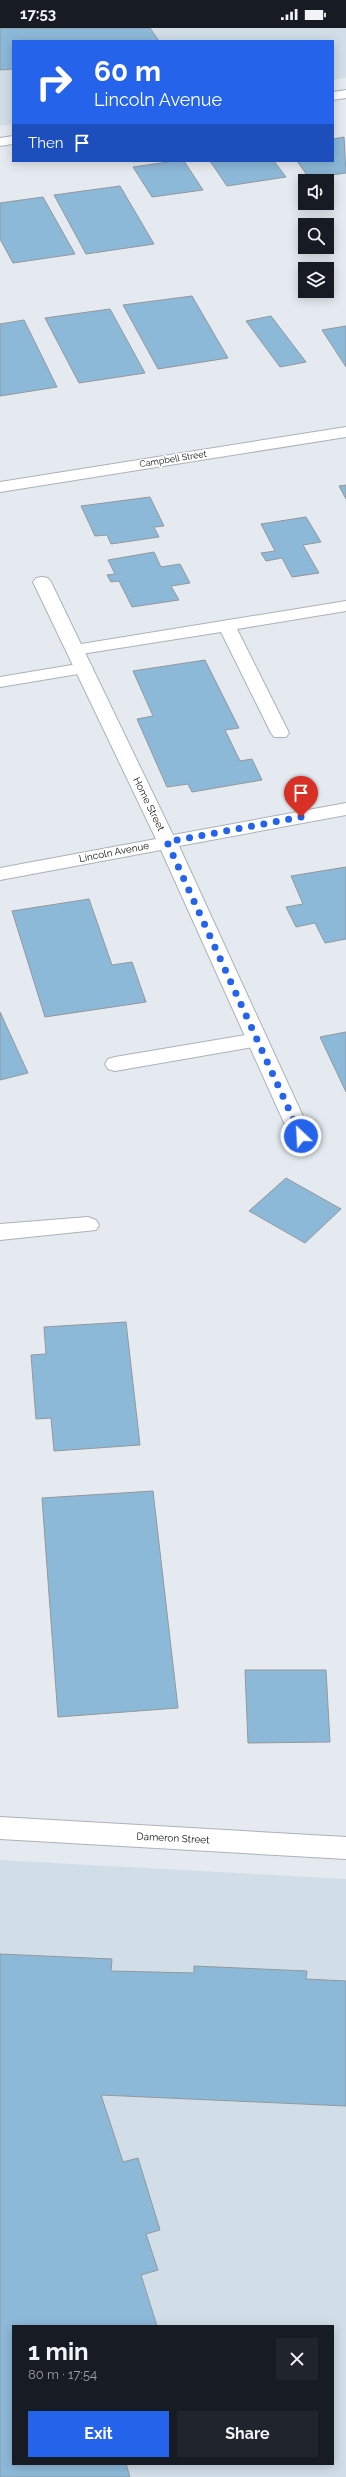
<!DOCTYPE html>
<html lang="en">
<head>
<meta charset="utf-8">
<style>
  :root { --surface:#171b24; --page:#20242c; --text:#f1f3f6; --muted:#9ea1a6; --accent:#2563eb }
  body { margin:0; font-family:Raleway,sans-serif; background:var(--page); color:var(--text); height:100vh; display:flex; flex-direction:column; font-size:15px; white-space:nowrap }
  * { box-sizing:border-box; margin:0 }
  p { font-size:13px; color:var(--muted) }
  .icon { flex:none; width:22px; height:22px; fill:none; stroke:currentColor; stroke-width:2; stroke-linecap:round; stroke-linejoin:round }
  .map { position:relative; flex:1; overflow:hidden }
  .details { position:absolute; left:12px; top:2297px; width:322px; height:140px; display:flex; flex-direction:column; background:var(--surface); border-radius:0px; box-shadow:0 2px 10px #0003 }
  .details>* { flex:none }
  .banner { position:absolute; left:12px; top:12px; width:322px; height:122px; border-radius:0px; box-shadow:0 2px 10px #0003; background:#2563eb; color:#fff; overflow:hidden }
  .controls { position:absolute; left:298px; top:146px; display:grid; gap:8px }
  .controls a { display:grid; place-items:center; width:36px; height:36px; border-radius:0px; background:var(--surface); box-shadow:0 2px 10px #0003; font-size:20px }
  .pin { position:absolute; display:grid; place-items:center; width:34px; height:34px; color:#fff; margin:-41px -17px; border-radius:50% 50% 50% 0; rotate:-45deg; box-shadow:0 0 4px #0007 }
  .pin .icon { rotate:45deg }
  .me { position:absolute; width:44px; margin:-22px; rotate:335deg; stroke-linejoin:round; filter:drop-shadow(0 0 3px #0008) }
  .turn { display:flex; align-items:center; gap:14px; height:84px; padding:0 16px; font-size:18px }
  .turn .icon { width:52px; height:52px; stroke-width:2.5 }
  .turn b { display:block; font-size:28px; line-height:34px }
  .then { display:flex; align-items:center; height:38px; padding:0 16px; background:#0003; gap:8px; font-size:15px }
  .round { display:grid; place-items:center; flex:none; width:42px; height:42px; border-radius:0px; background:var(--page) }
  .summary { display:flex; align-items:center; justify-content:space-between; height:68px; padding:0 16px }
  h1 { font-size:24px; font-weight:700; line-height:30px }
  .primary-button { display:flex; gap:8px; margin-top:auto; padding:8px 16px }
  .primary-button a { flex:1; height:46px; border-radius:0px; background:var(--accent); color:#fff; font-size:16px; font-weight:700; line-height:46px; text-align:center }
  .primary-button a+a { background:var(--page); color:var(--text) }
  .status { display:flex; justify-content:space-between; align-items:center; height:28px; padding:0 20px; background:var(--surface); direction:ltr }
  .status svg { height:11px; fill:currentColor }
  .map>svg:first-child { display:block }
  .built { fill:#d1dee8; fill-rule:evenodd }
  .building { fill:#8db9d9; stroke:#92989c }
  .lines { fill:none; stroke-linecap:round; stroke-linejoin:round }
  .lane-casing { stroke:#acb2b7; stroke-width:2 }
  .street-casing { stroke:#acb2b7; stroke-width:2 }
  .lane { fill:#fff; fill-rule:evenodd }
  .street { fill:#fff; fill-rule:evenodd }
  .route { stroke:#2563eb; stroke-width:7; stroke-dasharray:0 12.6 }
  .labels { text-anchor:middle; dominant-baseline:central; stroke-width:3; stroke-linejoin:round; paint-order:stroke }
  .far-street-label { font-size:9px; fill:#111415; stroke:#fff }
  .street-label { font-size:10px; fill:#111415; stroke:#fff }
</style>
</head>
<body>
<div class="status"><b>17:53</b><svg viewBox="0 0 49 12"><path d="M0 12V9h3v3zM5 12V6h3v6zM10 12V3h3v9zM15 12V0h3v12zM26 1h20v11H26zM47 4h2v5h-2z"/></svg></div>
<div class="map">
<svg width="346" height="2449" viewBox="0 0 346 2449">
  <rect width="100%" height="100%" fill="#e4eaef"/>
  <path class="built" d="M0,0H346V50L333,52V13H13V96L0,98Z
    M0,1832L346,1851V2449H0ZM13,2298H333V2436H13Z"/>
  <path class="building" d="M0,0H150L159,13H13V41L0,42Z
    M344,109L346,145L309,150L297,133H333V111Z
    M175,133H184L203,162L152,169L133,139Z
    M210,133H274L286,149L227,158Z
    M120,158L154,216L86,226L54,167Z
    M43,169L75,226L13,235L0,211V175Z
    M192,268L228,330L158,341L123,277Z
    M110,281L145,345L79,355L45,290Z
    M271,288L306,334L280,339L246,293Z
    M24,292L57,359L0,368V296Z
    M346,298V339L322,302Z
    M346,457V471L339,458Z
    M150,469L164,498L154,499L159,509L111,516L107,507L95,508L81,478Z
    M306,489L321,514L303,517L319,545L292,549L282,530L266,533L261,525L275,523L261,496Z
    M154,524L161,539L180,536L190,555L171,558L179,572L132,579L119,553L111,554L107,547L115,546L108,532Z
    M205,632L239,700L225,702L240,733L252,731L262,752L192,764L188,756L167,759L137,691L153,688L133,643Z
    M346,839V911L325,915L315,895L296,899L286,879L303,876L291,848Z
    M89,871L112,937L132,934L146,974L45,989L12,883Z
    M0,984L28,1045L0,1052Z
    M346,1004V1064L320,1009Z
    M286,1150L341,1181L305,1215L249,1183Z
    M126,1294L140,1417L54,1423L51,1390L36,1391L31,1327L46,1326L44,1299Z
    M153,1463L178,1680L58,1689L42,1470Z
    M245,1642H326L330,1714L248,1715Z
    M0,1926L112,1931L111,1943L194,1945V1938L307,1943L306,1951L346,1953V2078L101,2067L123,2134L138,2130L160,2202L146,2206L158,2242L141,2247L157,2298H13V2436H126L130,2449H0Z"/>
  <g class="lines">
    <defs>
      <path id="lane" d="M346,573V583L237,601L289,705L286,709H274L271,705L221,604L75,627L69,626L66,622L69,618L75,617Z
        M84,635L90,636L93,640L90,644L0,659V649Z
        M257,1005L264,1007L267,1012L264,1017L115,1043L108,1041L105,1036L108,1031L115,1029Z
        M88,1189L96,1192L99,1197L96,1202L0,1212V1196Z"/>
      <path id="street" d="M346,62V70L333,72V64Z
        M13,108V116L0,118V110Z
        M346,399V409L0,464V454Z
        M42,549L48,550L51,554L173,807L346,775V787L179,818L312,1108L308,1113L301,1115L294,1113L290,1108L161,822L0,852V840L156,811L33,554L36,550Z
        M0,1789L346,1809V1831L0,1811Z"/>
    </defs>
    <use href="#lane" class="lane-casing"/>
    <use href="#street" class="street-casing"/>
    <use href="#lane" class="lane"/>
    <use href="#street" class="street"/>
  </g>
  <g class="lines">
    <path class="route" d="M301,789L167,814L301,1108"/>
  </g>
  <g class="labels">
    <g class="far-street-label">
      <text transform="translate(173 431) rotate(-9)">Campbell Street</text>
    </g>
    <g class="street-label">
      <text transform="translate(149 776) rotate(64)">Home Street</text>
      <text transform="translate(114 824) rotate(-11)">Lincoln Avenue</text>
      <text transform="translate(173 1810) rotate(3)">Dameron Street</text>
    </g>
  </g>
</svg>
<div class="controls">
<a><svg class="icon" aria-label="sound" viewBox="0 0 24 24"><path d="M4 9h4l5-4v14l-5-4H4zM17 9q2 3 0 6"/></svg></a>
<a><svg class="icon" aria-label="search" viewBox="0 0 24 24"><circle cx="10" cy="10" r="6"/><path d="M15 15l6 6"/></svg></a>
<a><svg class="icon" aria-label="layers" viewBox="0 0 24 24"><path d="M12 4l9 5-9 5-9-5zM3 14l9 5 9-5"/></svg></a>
</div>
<div class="pin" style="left:301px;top:789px;background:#d93025"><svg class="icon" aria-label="arrive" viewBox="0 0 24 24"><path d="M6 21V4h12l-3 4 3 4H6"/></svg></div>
<svg class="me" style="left:301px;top:1108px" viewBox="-20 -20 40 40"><circle r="17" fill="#2563eb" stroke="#fff" stroke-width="3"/><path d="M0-11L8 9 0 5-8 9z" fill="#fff"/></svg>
<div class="banner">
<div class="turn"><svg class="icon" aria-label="right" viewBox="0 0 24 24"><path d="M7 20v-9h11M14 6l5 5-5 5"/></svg><div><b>60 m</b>Lincoln Avenue</div></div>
<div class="then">Then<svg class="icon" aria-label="arrive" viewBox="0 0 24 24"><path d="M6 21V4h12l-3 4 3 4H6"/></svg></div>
</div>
<section class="details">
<div class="summary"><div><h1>1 min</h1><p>80 m · 17:54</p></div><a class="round"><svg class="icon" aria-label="close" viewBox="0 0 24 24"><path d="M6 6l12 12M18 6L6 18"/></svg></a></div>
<div class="primary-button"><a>Exit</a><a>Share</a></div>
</section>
</div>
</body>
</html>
